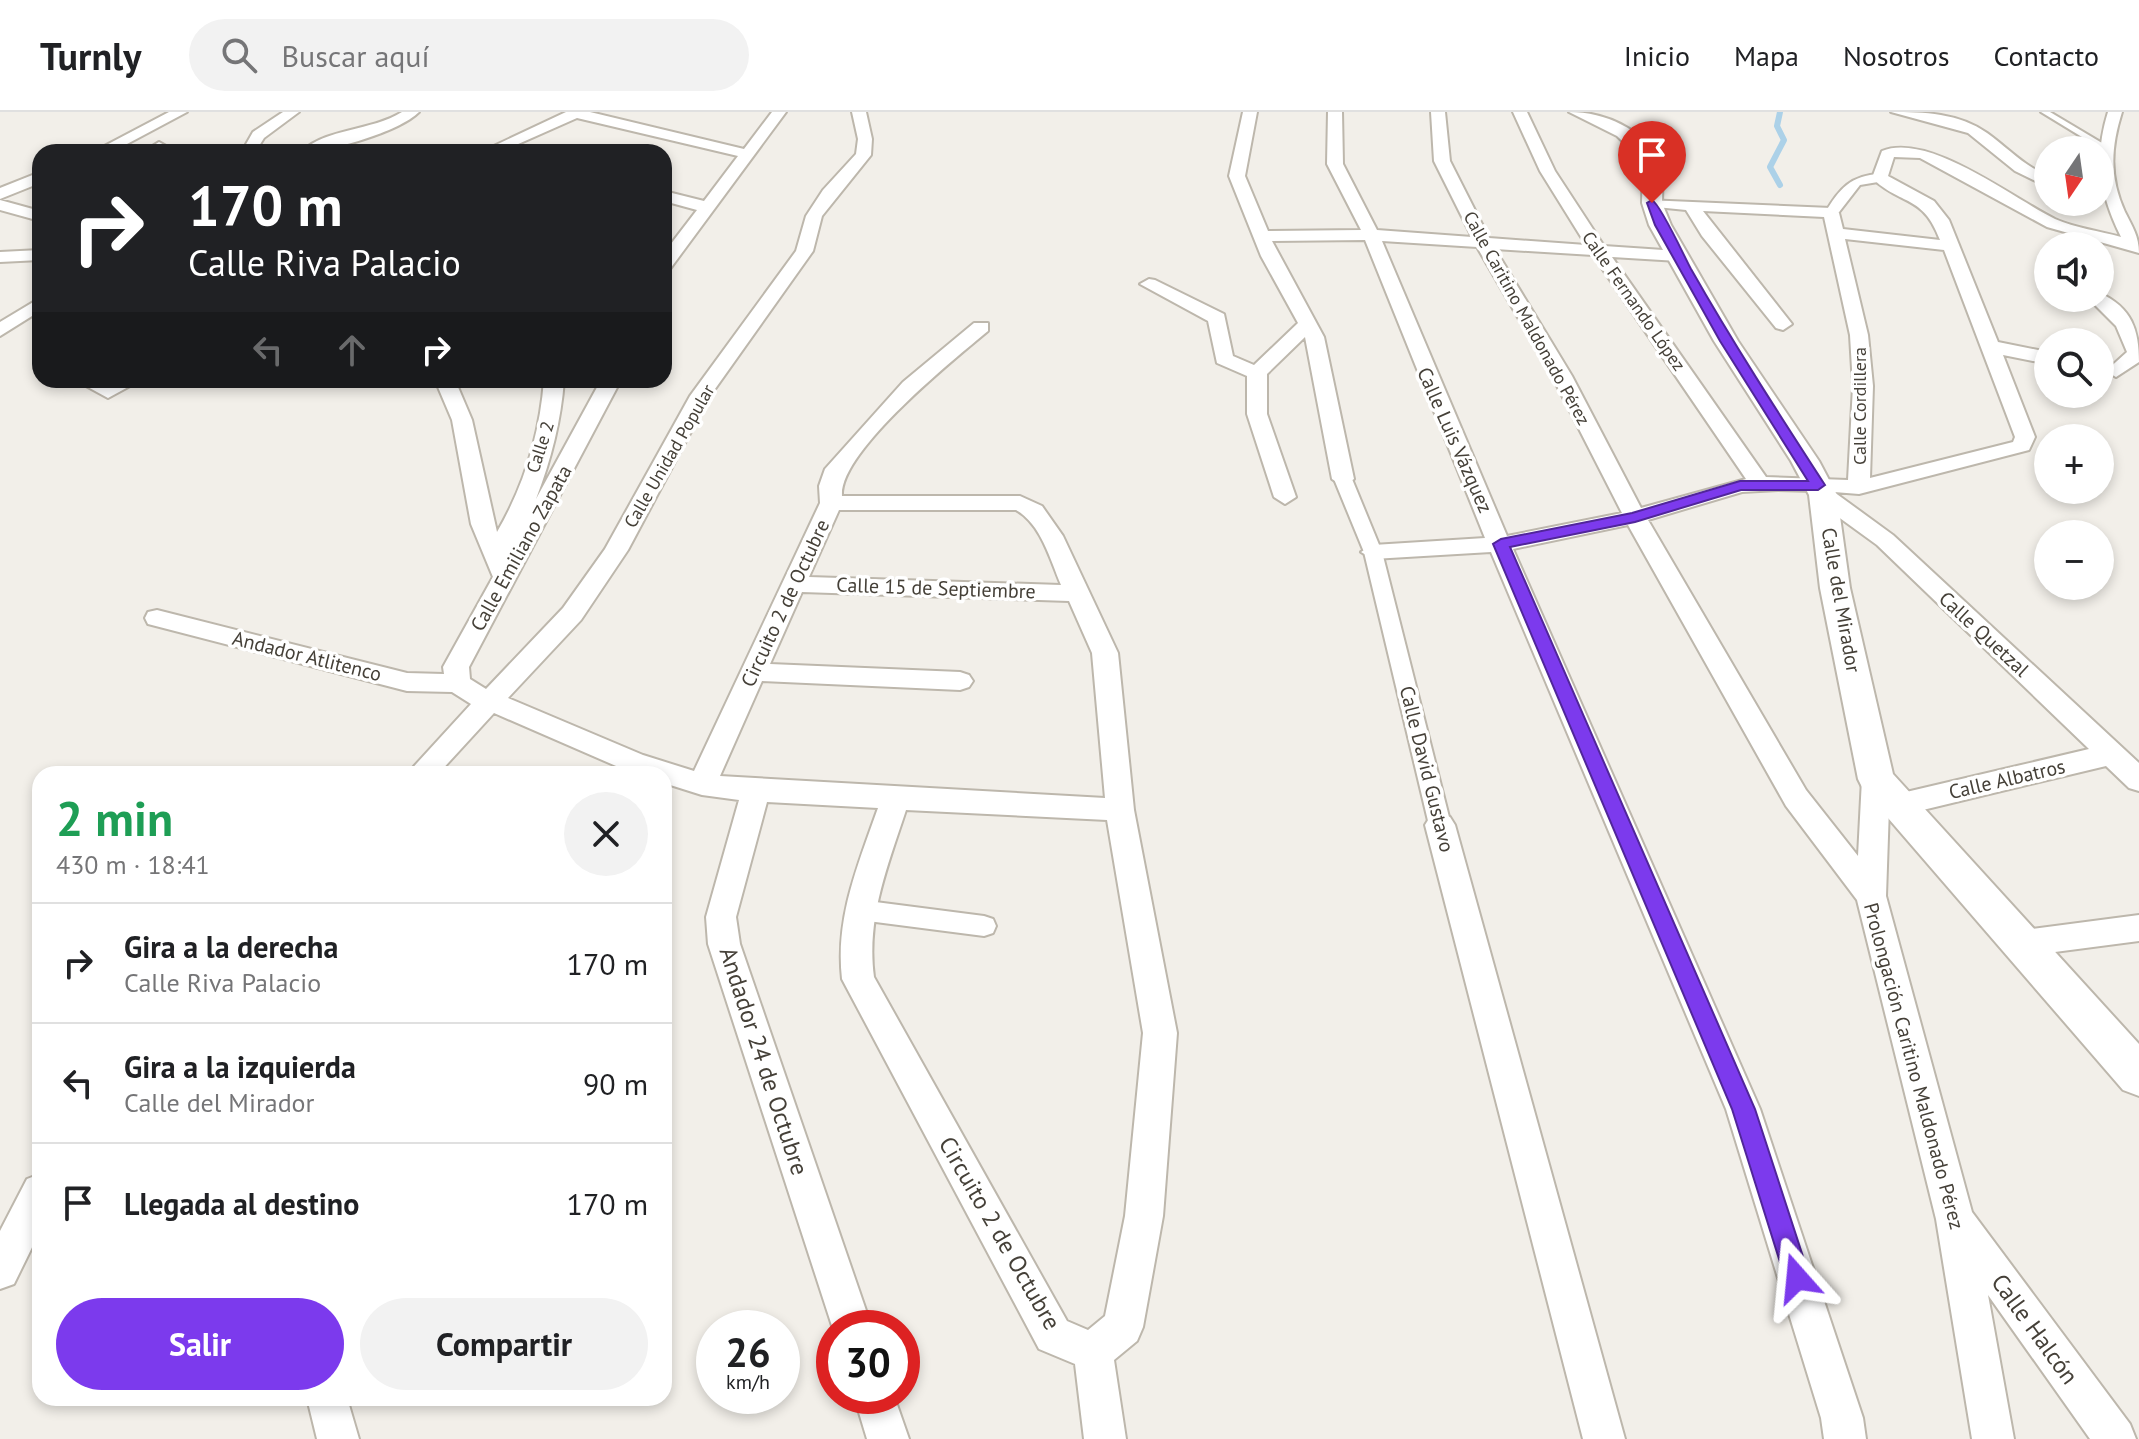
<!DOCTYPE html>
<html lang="es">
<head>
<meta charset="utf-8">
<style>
  :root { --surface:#fff; --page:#f2f2f2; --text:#202124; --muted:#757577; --line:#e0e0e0; --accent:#7c3aed }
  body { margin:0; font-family:"PT Sans",sans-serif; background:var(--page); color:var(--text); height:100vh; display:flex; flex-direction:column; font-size:30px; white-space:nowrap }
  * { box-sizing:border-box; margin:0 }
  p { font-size:26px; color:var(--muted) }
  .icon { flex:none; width:44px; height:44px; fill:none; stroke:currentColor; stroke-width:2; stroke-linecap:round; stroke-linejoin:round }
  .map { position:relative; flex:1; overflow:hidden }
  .details { position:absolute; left:32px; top:654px; width:640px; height:640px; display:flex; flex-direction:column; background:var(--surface); border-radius:24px; box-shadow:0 4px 12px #0003 }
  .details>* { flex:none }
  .banner { position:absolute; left:32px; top:32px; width:640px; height:244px; border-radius:24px; box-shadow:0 4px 12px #0003; background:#202124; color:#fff; overflow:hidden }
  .needle { width:52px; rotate:193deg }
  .buttons { position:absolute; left:2034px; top:24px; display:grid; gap:16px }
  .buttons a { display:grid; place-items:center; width:80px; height:80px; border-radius:50%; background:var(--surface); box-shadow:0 4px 12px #0003; font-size:40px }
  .speed { position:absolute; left:696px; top:1198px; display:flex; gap:16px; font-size:40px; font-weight:700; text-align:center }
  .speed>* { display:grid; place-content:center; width:104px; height:104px; border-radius:50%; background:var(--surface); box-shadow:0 4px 12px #0003; line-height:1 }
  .speed small { font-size:20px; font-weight:400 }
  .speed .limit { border:12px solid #d22; background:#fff; color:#111 }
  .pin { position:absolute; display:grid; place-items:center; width:68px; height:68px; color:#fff; margin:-82px -34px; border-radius:50% 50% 50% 0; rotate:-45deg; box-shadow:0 0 8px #0007 }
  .pin .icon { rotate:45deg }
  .me { position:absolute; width:88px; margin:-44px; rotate:342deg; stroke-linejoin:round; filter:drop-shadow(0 0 6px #0008) }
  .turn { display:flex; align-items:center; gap:28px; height:168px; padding:0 24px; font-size:36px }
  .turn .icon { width:104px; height:104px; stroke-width:2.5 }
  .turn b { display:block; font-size:56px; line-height:68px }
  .lanes { display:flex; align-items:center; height:76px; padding:0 24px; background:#0003; justify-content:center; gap:40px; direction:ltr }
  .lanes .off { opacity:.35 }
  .round { display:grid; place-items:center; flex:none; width:84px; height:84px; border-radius:42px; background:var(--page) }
  .summary { display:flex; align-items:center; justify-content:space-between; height:136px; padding:0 24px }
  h1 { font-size:48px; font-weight:700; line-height:60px; color:#1e9e55 }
  .primary-button { display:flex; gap:16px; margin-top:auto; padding:16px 24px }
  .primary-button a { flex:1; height:92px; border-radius:48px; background:var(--accent); color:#fff; font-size:32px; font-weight:700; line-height:92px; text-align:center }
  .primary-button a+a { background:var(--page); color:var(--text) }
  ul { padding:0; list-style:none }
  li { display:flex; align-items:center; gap:24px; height:120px; padding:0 24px; border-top:2px solid var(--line) }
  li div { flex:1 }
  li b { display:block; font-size:30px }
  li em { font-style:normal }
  header { display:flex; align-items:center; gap:48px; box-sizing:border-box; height:112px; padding:0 40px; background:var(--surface); border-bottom:2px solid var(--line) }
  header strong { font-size:38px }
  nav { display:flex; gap:44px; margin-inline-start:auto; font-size:28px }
  .search { width:560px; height:72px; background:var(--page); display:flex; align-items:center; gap:20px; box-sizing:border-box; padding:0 28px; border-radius:44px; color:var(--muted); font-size:30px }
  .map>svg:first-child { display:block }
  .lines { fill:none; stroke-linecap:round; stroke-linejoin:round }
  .stream { stroke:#acd1e8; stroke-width:6 }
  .service-casing { stroke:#bdb7ac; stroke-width:4 }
  .pedestrian-casing { stroke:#bdb7ac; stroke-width:4 }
  .minor-casing { stroke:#bdb7ac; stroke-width:4 }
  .tertiary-casing { stroke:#bdb7ac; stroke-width:4 }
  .service { fill:#fff; fill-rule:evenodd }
  .pedestrian { fill:#fff; fill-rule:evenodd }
  .minor { fill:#fff; fill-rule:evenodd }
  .tertiary { fill:#fff; fill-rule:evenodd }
  .route { fill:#7c3aed; stroke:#51269a; stroke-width:2 }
  .labels { text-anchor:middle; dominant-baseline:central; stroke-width:7; stroke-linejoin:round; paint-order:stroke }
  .far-street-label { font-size:18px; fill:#454038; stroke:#fff }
  .street-label { font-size:20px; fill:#454038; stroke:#fff }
  .near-street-label { font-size:24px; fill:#454038; stroke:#fff }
</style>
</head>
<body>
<header>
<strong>Turnly</strong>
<div class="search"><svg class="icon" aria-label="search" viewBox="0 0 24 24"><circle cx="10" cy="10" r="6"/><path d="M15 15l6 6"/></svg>Buscar aquí</div>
<nav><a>Inicio</a><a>Mapa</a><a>Nosotros</a><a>Contacto</a></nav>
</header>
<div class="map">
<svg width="2139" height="1327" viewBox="0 0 2139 1327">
  <rect width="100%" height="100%" fill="#f2efe9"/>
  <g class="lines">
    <path class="stream" d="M1780,0L1777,14L1784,28L1770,55L1780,73"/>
    <defs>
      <path id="service" d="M2041,0H2050L2107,34L2100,36Z"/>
      <path id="pedestrian" d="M1880,62L1884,63V69L1860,73L1836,104H1826L1825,101C1839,77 1851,63 1880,62Z
        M1343,362L1352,367L1382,440L1451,713L1448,719H1432L1429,713L1364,440L1334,367Z
        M860,788L984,804L993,807L996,814L993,821L984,824L860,808L851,805L848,798L851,791Z"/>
      <path id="minor" d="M169,0H187L112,40H93Z
        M283,0H299L264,26L259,34L261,40H247L245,34L253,20Z
        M402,0H419C399,20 329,40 301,40C326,16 372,19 402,0Z
        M566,0H590L744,37L772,0H786L670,157L664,158V141L697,98L664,89V79L704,89L738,44L577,6L500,40H481Z
        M852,0H866L872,27L871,43L822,104L813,139L710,284L628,438L581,508L508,586L643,643L694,659L820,391L819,374L825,357L903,270L974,211H988V219C953,248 839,340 842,384H1020L1042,394L1063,424L1118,541L1134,698L1177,921L1163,1104L1143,1215L1137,1229L1114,1248L1126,1327H1084L1075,1252L1039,1237L842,867C835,806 858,753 878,696L767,690L736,805L740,832L872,1216H834V1220L708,832L706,805L739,688L702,683L664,671V662H638L623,657L494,601L438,662H407L471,592L452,580L407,579L148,512L145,506L148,500L157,498L407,561L444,562L443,555L493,465L471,412L452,308L435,268H455L472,308L497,420C524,374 540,321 544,268H564C561,309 551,348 536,387L601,268H621L469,555L470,567L486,577L563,496L605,437L690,284L796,139L806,104L823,78L856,42L858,27ZM839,398H1016C1041,412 1050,447 1061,473L809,465ZM802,480L1069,489L1092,541L1105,686L720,664L762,569L960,578L969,575L973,569L969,563L960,560L770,552ZM906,698L1107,708L1143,921L1125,1104L1105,1204L1088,1218L1067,1209L874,865C866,806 888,753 906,698Z
        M1243,0H1257L1245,64L1268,119L1361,118L1327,52L1328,0H1342L1343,52L1377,118L1472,125L1434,49L1431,0H1445L1450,49L1489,126L1586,133L1540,59L1513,0H1527L1555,59L1604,134L1678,139L1687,144L1678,149L1612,145L1766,365L1848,368L1853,274L1850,223L1824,105L1703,99L1792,212L1783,218L1776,216L1702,124L1686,98L1646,94V88L1831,96L1839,101L1843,117L1940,128C1923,82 1901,94 1872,66L1882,39C1929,20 2012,86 2055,107C2075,116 2100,119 2121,125C2099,81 2094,45 2108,0H2122C2111,35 2109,65 2125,100C2132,114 2139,124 2139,141L2047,115L1920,46L1894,45L1888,64L1934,89L1949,108L1998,230L2048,240V252L2003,243L2035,325L2029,338L1859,382L1834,380L1893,423L2139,651V679L2129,676L2106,654L1902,703L1889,695L1886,784L1972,1100L2130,1312L2136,1327H2090L1988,1183L2014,1327H1972L1936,1107L1857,788L1786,694L1628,413L1513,437L1760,997L1863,1306L1866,1327H1824L1821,1306L1726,997L1491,440L1373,447L1361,440L1373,433L1485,426L1365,128L1272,129L1324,225L1354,367L1343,374L1332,367L1305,225L1267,262V302L1296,385L1285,392L1274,385L1247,302V264L1217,251L1208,209L1140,172L1149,167L1155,168L1224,202L1233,244L1254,253L1298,211L1261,144L1229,64ZM1845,127L1944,138L2015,325L2013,330L1870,366L1873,274L1868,223ZM1382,129L1477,135L1552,264L1622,401L1507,424ZM1495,137L1593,143L1746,367L1641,396L1572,264ZM1778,378L1814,379L1812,383L1815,388L1877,433L2089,637L1902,681L1889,689L1890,667L1886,659L1876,656L1866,659L1862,667L1858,744L1806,678L1648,408L1742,380Z
        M1891,0C1924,0 1959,1 1987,21C2008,36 2024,54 2048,64V75L2015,59L1968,21Z
        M159,30L166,34L160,40H143Z
        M40,60V71L0,87V76Z
        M0,88L40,99V109L0,98Z
        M40,138V148L0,150V140Z
        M2100,181C2132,196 2139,218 2139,250L2116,265L2106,259L2127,240L2116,214L2088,186H2100Z
        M40,186V199L0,224V210Z
        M75,268H100L108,272L116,268H141L108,286Z
        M1440,702L1450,705L1455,713L1625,1327H1583L1425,713L1430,705Z
        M2139,803V829L2025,844L2014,840L2009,831L2014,822L2025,818Z
        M40,1062V1119L14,1172L0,1177V1119L27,1067Z
        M854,1284H894L909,1327H867Z
        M307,1286H347L359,1327H317Z"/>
      <path id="tertiary" d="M1569,0C1607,0 1639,17 1663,48L1662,91L1671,113L1738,229L1819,349L1837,383L1850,476L1893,662L2139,932V984L2123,978L1863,677L1858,667L1820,476L1809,383L1791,349L1714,229L1649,113L1642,91L1643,49L1617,24Z"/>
    </defs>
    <use href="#service" class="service-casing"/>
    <use href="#pedestrian" class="pedestrian-casing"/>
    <use href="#minor" class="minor-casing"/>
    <use href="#tertiary" class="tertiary-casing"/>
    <use href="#service" class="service"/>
    <use href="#pedestrian" class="pedestrian"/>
    <use href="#minor" class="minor"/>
    <use href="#tertiary" class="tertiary"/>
  </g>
  <path class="route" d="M1652,88C1661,93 1684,144 1691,157C1733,231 1779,302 1825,373L1818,378H1741L1635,410L1510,435L1755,997L1810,1166L1806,1175L1797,1178L1788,1175L1785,1166L1732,997L1493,432L1501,427L1632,401L1740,369H1808L1720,229L1655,113L1647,91Z"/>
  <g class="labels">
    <g class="far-street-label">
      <text transform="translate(1634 189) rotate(55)">Calle Fernando López</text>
      <text transform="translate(1527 206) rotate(61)">Calle Caritino Maldonado Pérez</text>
      <text transform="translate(1859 294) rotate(-90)">Calle Cordillera</text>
      <text transform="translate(540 335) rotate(-72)">Calle 2</text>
      <text transform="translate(669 344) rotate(-60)">Calle Unidad Popular</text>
    </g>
    <g class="street-label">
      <text transform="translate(1455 328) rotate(66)">Calle Luis Vázquez</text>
      <text transform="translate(521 436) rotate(-61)">Calle Emiliano Zapata</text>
      <text transform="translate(936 476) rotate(2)">Calle 15 de Septiembre</text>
      <text transform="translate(1841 488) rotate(80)">Calle del Mirador</text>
      <text transform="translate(785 491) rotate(-65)">Circuito 2 de Octubre</text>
      <text transform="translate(1984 522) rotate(43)">Calle Quetzal</text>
      <text transform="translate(307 544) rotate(14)">Andador Atlitenco</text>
      <text transform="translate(1427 657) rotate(76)">Calle David Gustavo</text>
      <text transform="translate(2007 667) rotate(-13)">Calle Albatros</text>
      <text transform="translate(1914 954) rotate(75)">Prolongación Caritino Maldonado Pérez</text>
    </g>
    <g class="near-street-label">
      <text transform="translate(764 949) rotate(72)">Andador 24 de Octubre</text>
      <text transform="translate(1000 1121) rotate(60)">Circuito 2 de Octubre</text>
      <text transform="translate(2035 1217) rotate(54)">Calle Halcón</text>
    </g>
  </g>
</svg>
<div class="buttons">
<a><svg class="needle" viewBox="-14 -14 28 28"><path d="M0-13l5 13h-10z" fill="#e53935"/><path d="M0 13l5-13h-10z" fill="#757577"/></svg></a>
<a><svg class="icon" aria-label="sound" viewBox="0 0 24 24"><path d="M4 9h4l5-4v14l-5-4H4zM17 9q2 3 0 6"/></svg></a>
<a><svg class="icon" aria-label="search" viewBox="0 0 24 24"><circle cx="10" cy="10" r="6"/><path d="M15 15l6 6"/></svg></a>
<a>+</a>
<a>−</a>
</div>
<div class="speed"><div>26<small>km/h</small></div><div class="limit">30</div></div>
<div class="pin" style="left:1652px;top:91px;background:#d93025"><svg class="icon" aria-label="arrive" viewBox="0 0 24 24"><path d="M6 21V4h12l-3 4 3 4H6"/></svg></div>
<svg class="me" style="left:1797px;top:1166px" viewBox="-20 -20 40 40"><path d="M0-17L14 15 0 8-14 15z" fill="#7c3aed" stroke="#fff" stroke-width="4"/></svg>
<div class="banner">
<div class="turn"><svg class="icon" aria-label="right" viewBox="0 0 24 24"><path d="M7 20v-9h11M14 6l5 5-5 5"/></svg><div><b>170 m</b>Calle Riva Palacio</div></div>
<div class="lanes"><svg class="icon off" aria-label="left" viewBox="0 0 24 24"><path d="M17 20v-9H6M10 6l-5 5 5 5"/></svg><svg class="icon off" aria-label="ahead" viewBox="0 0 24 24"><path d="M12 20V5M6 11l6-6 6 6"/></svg><svg class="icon" aria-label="right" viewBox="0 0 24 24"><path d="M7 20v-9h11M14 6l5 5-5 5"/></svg></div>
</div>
<section class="details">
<div class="summary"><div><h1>2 min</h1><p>430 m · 18:41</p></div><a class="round"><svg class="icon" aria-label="close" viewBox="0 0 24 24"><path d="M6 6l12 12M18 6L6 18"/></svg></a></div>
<ul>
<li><svg class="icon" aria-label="right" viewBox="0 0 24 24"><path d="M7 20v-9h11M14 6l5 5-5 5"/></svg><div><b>Gira a la derecha</b><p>Calle Riva Palacio</p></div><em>170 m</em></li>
<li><svg class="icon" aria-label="left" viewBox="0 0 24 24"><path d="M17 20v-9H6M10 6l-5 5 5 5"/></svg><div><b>Gira a la izquierda</b><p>Calle del Mirador</p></div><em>90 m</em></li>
<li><svg class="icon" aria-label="arrive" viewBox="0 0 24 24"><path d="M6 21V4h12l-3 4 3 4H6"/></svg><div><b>Llegada al destino</b></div><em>170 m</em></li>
</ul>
<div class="primary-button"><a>Salir</a><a>Compartir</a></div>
</section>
</div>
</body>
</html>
